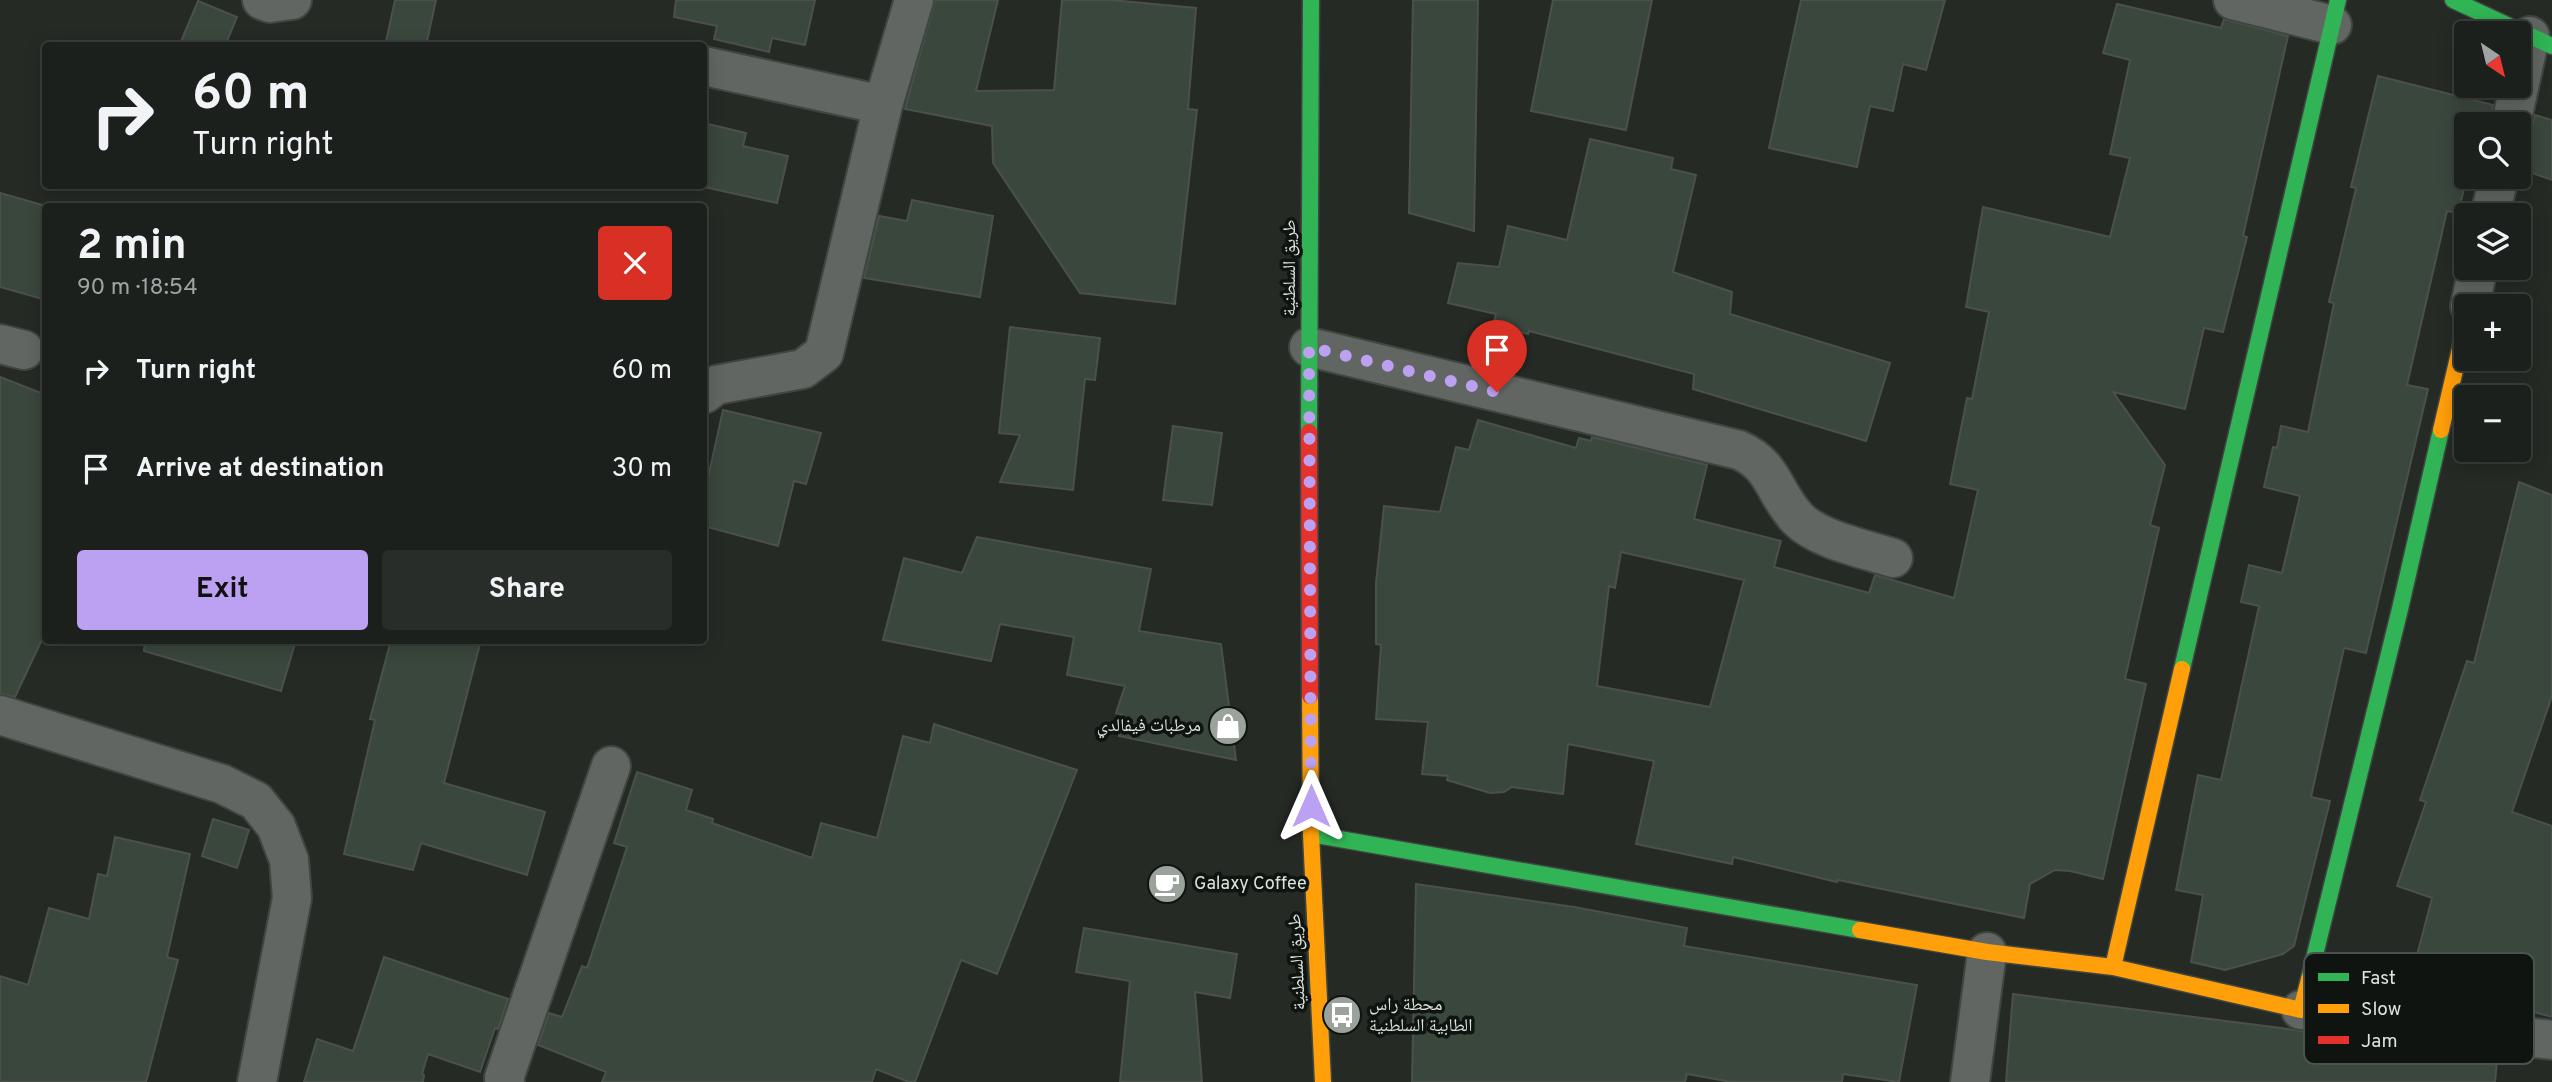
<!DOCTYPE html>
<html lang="en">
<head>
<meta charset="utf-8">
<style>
  :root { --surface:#1c201c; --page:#292d29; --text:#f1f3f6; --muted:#a0a3a3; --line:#3a3e3b; --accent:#bca0f2 }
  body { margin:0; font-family:Overpass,"Noto Naskh Arabic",sans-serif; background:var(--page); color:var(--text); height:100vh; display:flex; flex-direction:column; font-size:26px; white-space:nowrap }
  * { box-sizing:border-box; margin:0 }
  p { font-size:23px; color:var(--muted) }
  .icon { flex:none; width:38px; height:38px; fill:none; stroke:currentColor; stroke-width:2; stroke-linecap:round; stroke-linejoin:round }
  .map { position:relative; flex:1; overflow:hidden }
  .side { position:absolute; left:42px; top:203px; width:665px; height:441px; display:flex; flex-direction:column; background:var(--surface); border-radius:7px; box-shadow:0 4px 18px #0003,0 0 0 2px var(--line) }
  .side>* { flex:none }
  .top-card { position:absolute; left:42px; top:42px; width:665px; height:147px; border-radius:7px; box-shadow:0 4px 18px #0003,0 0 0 2px var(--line); background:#1c201c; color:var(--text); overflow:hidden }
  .needle { width:46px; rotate:145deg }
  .buttons { position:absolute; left:2454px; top:21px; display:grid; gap:14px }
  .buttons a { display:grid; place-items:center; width:77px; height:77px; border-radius:7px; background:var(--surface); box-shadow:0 4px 18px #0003,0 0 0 2px var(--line); font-size:35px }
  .pin { position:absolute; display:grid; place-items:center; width:60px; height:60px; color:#fff; margin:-72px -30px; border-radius:50% 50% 50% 0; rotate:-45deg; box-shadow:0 0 7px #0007 }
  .pin .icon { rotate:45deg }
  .me { position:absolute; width:77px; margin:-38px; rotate:0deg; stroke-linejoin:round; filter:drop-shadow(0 0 5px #0008) }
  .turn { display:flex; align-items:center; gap:24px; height:147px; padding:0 35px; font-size:32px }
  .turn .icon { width:91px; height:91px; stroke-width:2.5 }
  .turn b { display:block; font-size:49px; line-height:60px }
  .round { display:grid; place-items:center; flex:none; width:74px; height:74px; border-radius:7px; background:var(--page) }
  .overview { display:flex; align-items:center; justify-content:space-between; height:119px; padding:0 35px }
  h1 { font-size:42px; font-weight:700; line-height:52px }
  .action { display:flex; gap:14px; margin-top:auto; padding:14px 35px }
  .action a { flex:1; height:80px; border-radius:7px; background:var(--accent); color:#111; font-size:28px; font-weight:700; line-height:80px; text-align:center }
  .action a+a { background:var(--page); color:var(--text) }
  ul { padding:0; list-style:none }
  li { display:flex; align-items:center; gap:21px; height:98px; padding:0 35px }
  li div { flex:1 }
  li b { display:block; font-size:26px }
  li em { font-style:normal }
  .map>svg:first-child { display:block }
  .building { fill:#3a473d; stroke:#4c504c; stroke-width:2; fill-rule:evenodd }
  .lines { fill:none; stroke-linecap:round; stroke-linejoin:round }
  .street-casing { stroke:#3f4540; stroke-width:42 }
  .fast-casing { stroke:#3f4540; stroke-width:19 }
  .slow-casing { stroke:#3f4540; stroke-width:19 }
  .jam-casing { stroke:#3f4540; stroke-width:19 }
  .street { stroke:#616662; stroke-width:38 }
  .fast { stroke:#30b455; stroke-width:16 }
  .slow { stroke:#ff9f0a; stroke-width:16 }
  .jam { stroke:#e5322d; stroke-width:16 }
  .route { stroke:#bca0f2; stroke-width:12; stroke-dasharray:0 21.6 }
  .labels { text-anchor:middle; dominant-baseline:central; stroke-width:7; stroke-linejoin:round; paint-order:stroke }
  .street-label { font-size:18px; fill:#dbe3dc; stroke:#0f1410 }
  .poi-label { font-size:18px; fill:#dbe3dc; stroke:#0f1410; text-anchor:start }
  .key { fill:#0f1410; stroke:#4c524d; stroke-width:2 }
  .key-label { font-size:19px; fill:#dbe3dc }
</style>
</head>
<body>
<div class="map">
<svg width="2552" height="1082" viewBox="0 0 2552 1082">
  <rect width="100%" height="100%" fill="#252a25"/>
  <path class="building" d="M395,0H436L426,46H385Z
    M676,0H815L805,45L772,38L769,52L714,39L717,26L674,17Z
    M935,0H998L976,91L1054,90L1062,0H1111L1196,8L1188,109L1197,110L1175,304L1080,293L993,163L992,126L905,109Z
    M1413,0H1478L1474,231L1409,213Z
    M1553,0H1652L1626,130L1531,111Z
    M1801,0H1945L1926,70L1903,64L1893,111L1870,106L1857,167L1769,148Z
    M198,1L237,17L225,46H179Z
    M2117,4L2221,28L2224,19L2288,36L2243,236L2247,237L2223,332L2204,328L2185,409L2113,392L2165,465L2150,525L2159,528L2125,679L2146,684L2103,879L2070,871L2055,870L2030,884L2024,918L1838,880L1837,882L1733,857L1732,864L1636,844L1654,761L1568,744L1563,794L1512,787L1504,792L1490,793L1447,780L1448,776L1422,774L1428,722L1376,719L1381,645L1376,644V583L1384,506L1440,512L1456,447L1469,450L1478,420L1576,448L1579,438L1591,441L1592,437L1707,465L1694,519L1781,541L1774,567L1869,593L1875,575L1954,598L1978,490L1950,484L1967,398L1972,399L1989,312L1966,307L1983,207L2110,237L2130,158L2110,154L2130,60L2103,53ZM1621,552L1744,580L1710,707L1597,686L1609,586L1615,588Z
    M2378,76L2493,105L2490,124H2466L2467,177L2458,213L2447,211L2407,385L2428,389L2366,653L2344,648L2311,797L2330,801L2294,946L2283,954L2225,970L2191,962L2203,895L2176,890L2198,775L2221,780L2259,606L2241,602L2249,565L2282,573L2300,496L2264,487L2273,447L2277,448L2281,426L2308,432L2334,303L2329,302L2356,188L2351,187Z
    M2535,115L2552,120V180L2518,168V145L2528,138Z
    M704,123L746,133L743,146L788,156L777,203L704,187Z
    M1590,139L1673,158L1671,169L1696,175L1673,272L1732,292L1730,314L1890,363L1866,441L1693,389L1694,374L1529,331L1528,334L1493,325L1496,314L1448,303L1458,263L1499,267L1508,226L1567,240Z
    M0,193L46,206V300L0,287Z
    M912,200L993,216L980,297L864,278L879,216L907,221Z
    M1010,327L1100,338L1095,380L1085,379L1073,490L1000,482L1020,435L999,433Z
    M0,377L46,395V631L15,697L0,694Z
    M723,410L821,433L806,484L794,481L778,546L704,526V496Z
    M1173,426L1222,433L1212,505L1163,500Z
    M2519,482L2552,495V696L2512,812L2552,826V1017L2411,978L2432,898L2397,886L2426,802L2420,800L2467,661L2474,663Z
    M977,537L1151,569L1139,631L1221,644L1236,760L1119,736L1123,715L1116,713L1125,686L1067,675L1074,637L1000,624L991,661L883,640L904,558L962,573Z
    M145,640H296L281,691L144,651Z
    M391,640H481L444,783L545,812L527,875L421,843L413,870L344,854L375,720L370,719Z
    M934,724L1077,770L997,974L961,960L915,1082H909L876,1069L872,1082H602L606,1072L538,1045L549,1013L562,1017L582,966L587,968L627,847L614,843L637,772L692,790L686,810L713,819L712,823L812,858L821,823L877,838L903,736L930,743Z
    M213,819L249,830L237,868L202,856Z
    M115,837L190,854L167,957L178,960L146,1082H0V976L28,985L49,908L89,919L98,874L107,876Z
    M1416,884L1574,907L1687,928L1684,946L1917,985L1899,1082L1843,1074L1842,1082H1731L1687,1074L1685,1082H1412Z
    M1084,928L1237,954L1230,998L1195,992L1202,1082H1120L1130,981L1076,972Z
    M384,957L508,999L498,1029L495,1028L480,1072L428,1054L422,1074L424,1075L423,1082H304L317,1039L353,1051Z
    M2013,994L2281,1028L2497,1061L2495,1082H2006Z"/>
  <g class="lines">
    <defs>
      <path id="street" d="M262,0L270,3L292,0
        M2233,0L2332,25
        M704,66L883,105
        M2511,124L2530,36
        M2490,215L2499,177
        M2470,306L2478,268
        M0,344L24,350
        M1309,347L1739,450C1775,466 1773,493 1798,519C1819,540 1865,549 1893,558
        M704,394L716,385L803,369L824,353L883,105L914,0
        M0,715L222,784L256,801L276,826L289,860L292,898L257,1082
        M2301,1010L2552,1040
        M505,1082L504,1078L611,766
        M1970,1082L1987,952"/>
      <path id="fast" d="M2453,0L2552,46
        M1309,432L1311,0
        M2182,669L2338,0
        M1311,834L1860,930
        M2309,979L2400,609L2441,430"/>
      <path id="slow" d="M2441,430L2466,323
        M1310,696L1311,834L1323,1082
        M1860,930L1987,952L2113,967L2301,1010L2309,979
        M2113,967L2182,669"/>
      <path id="jam" d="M1309,432L1310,696"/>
    </defs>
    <use href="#street" class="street-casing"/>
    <use href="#fast" class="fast-casing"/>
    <use href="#slow" class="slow-casing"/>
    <use href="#jam" class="jam-casing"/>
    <use href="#street" class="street"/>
    <use href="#fast" class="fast"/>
    <use href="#slow" class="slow"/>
    <use href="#jam" class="jam"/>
  </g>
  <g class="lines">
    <path class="route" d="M1311,806L1309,347L1497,392"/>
  </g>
  <defs>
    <symbol id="shop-disc" viewBox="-11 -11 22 22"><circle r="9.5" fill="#9ba29c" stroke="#0f1410"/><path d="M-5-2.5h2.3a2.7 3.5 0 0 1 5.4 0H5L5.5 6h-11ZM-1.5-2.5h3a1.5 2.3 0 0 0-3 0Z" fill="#fff"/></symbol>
    <symbol id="cafe-disc" viewBox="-11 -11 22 22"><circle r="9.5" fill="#9ba29c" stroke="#0f1410"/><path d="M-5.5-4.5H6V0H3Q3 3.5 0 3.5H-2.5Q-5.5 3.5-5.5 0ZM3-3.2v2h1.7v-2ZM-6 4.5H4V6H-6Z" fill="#fff"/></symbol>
    <symbol id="bus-disc" viewBox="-11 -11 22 22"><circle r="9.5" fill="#9ba29c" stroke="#0f1410"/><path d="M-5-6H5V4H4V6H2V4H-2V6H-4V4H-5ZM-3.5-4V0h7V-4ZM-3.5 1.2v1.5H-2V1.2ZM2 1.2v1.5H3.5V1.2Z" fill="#fff"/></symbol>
  </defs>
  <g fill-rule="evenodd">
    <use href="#shop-disc" x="1206" y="704" width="44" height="44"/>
    <use href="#cafe-disc" x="1145" y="862" width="44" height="44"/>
    <use href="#bus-disc" x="1320" y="993" width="44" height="44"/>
  </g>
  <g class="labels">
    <g class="street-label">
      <text transform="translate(1290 268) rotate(-90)">طريق السلطنية</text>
      <text transform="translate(1298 962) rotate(-93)">طريق السلطنية</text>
    </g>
    <g class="poi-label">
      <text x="1201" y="726" text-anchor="end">مرطبات فيفالدي</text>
      <text x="1194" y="884">Galaxy Coffee</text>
      <text x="1369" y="1005">محطة راس<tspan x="1369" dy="21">الطابية السلطنية</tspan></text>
    </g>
  </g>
  <rect x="2304" y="953" width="230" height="111" rx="10" class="key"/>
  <rect x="2318" y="973" width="31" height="8" fill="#30b455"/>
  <rect x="2318" y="1004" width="31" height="9" fill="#ff9f0a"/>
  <rect x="2318" y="1036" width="31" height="8" fill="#e5322d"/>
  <g class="key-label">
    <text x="2361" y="984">Fast</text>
    <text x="2361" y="1015">Slow</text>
    <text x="2361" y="1047">Jam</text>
  </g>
</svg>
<div class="buttons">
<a><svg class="needle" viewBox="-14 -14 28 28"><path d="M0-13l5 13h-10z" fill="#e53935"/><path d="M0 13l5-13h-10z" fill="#a0a3a3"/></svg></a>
<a><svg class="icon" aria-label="search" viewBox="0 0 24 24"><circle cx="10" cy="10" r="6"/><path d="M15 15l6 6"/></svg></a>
<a><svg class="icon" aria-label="layers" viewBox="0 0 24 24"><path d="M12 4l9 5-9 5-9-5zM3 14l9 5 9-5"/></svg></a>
<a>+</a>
<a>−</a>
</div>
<div class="pin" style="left:1497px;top:392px;background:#d93025"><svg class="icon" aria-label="arrive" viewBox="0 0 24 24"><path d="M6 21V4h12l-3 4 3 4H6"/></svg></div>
<svg class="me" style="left:1311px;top:806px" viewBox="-20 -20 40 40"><path d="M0-17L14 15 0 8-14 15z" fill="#bca0f2" stroke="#fff" stroke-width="4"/></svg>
<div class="top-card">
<div class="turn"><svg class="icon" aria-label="right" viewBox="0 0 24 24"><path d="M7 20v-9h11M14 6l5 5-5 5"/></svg><div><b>60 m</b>Turn right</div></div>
</div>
<section class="side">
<div class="overview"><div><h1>2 min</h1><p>90 m · 18:54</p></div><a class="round" style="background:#d93025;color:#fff"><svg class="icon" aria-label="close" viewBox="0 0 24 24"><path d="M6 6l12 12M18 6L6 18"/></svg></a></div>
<ul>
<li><svg class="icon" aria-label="right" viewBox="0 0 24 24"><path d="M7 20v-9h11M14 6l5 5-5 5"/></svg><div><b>Turn right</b></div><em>60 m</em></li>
<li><svg class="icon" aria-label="arrive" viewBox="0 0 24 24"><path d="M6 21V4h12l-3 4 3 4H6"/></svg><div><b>Arrive at destination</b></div><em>30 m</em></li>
</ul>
<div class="action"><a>Exit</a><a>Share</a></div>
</section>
</div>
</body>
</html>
